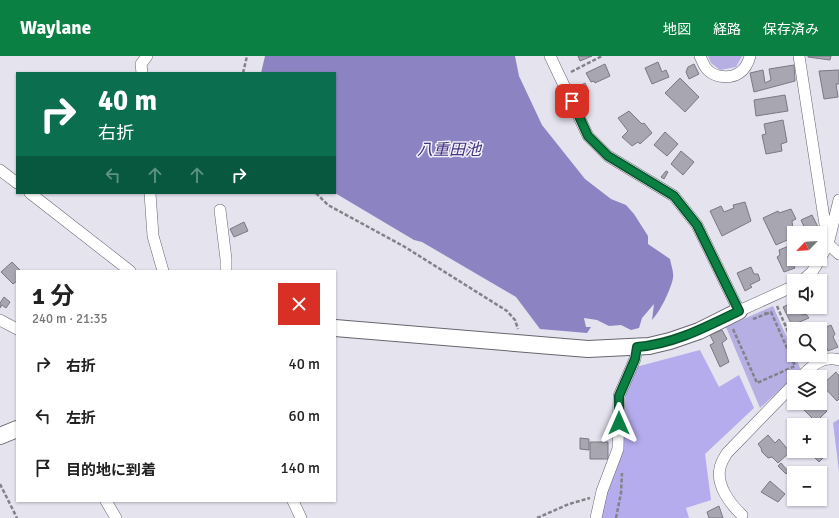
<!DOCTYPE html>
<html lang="ja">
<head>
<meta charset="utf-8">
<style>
  :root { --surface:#fff; --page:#f6f6f6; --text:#222; --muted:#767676; --accent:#0b8043 }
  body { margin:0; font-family:Signika,"Noto Sans JP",sans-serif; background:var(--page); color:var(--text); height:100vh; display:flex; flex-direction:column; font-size:15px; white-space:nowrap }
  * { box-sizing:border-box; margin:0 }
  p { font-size:13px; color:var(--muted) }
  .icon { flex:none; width:22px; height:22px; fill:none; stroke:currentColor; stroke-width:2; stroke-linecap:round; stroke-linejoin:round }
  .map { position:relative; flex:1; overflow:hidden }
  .panel { position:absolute; left:16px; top:214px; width:320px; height:232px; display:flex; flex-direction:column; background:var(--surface); border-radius:0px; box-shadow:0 1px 3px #0004 }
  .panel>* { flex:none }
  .guide { position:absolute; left:16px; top:16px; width:320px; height:122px; border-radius:0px; box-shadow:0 1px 3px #0004; background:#0b6e4f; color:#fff; overflow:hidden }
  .needle { width:26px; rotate:245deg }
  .controls { position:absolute; left:787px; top:170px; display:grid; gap:8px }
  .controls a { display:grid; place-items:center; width:40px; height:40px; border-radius:0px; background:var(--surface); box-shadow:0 1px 3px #0004; font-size:20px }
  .pin { position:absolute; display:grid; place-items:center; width:34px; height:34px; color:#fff; margin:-17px; border-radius:8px; box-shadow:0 2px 6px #0006 }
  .me { position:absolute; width:44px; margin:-22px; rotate:0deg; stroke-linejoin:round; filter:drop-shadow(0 0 3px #0008) }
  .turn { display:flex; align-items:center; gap:14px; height:84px; padding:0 16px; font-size:18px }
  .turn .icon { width:52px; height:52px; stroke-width:2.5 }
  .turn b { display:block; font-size:28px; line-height:34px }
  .lanes { display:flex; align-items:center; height:38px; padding:0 16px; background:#0003; justify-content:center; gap:20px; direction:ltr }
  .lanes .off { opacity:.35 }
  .round { display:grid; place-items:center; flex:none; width:42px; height:42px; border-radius:0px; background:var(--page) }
  .summary { display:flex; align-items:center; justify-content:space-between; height:68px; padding:0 16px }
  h1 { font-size:24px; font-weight:700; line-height:30px }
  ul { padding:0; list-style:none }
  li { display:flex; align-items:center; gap:12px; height:52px; padding:0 16px }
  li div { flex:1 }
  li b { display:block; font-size:15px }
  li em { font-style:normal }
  header { display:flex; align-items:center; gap:24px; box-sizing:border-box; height:56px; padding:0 20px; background:var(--accent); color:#fff }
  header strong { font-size:19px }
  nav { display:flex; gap:22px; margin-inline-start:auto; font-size:14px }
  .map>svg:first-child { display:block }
  .green { fill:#b5afe3 }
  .forest { fill:#b4aced }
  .water { fill:#8c84c2 }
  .building { fill:#a7a6b1; stroke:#7a7983 }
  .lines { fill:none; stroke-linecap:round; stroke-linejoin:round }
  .street-casing { stroke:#676670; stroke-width:12 }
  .secondary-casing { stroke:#676670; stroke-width:18 }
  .path { stroke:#83828a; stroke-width:2.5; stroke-dasharray:4 2; stroke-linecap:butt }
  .street { stroke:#fff; stroke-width:11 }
  .secondary { stroke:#fff; stroke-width:16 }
  .route-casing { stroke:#07532c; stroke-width:10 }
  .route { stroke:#0b8043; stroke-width:7 }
  .labels { text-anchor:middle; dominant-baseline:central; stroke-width:3; stroke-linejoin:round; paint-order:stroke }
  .water-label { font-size:16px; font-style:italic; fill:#44337e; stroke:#f1f0fb }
</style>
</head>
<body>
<header>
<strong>Waylane</strong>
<nav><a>地図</a><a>経路</a><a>保存済み</a></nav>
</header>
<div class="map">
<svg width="839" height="462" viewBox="0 0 839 462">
  <rect width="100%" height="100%" fill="#e4e3ee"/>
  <path class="green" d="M708,0H742L736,11L720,14L711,7Z
    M773,250L801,314L760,352L726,271Z"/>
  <path class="forest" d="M700,294L719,331L739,319L754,352L705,398L711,444L686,452L689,462H598L632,312Z
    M839,363V415L833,367Z"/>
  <path class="water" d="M265,0H515L519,20L542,69L585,123L611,143L626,149L634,158L648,180V188L670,203C671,209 674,216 673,222C671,233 660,256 652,264L654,248L642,262L639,272L631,274L621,269L609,270L597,264L584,262L586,271H591L587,277L540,273L516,241L422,186L414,184L335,137V17H261Z"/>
  <path class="building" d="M578,0H592L580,5Z
    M808,0H831L830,4L808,1Z
    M658,6L662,16L666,14L669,21L652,28L645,12Z
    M605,8L610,20L595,27L594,25L591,26L586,17Z
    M694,8L699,18L689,23L686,16L688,11Z
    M794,9L795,25L754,36L750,17L763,14L765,27L771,24L769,13Z
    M839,14V28H836L838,41L824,43L819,15Z
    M680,22L699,41L685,56L665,37Z
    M585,27L589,36L580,40L576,32Z
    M785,39L788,55L756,60L754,44Z
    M629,55L642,68L644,67L652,77L640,88L638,86L632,90L622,81L628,75L618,62Z
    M783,64L787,86L781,88L782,95L766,98L762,79L766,78L764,68Z
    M665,76L678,88L667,100L654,89Z
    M681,95L694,106L683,119L671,108Z
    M666,115L668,116L664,123L661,121Z
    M745,146L751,165L722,180L710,155L721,150L724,156L734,152L733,149Z
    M791,153L796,163L792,165L794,181L776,189L763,162L778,155L779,157Z
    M812,159L819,173L811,177H807L801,164Z
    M244,166L248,175L234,181L230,173Z
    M794,188V203L791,205L795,212L784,216L777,201L780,199L779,194Z
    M12,206L21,215H17V225L13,228L1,216Z
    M751,211L754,218H758L760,224L750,229L752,231L745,235L737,217Z
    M820,240L826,251L814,257L812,253L809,254L807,251H820Z
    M4,241L10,246L6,252L2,249L0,252V247Z
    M794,246V251H800L798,252L802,259L806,258L809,262L792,269L783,251Z
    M831,269L835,278L833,281L838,291L828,295L820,277V274Z
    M722,274L727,283L722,287L729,306L720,311L710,289L714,287L710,279Z
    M836,316L839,320V343L837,345L822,329Z
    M806,347H818L827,355L816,366L801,351Z
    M768,379L775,387L779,383L790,396L778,407L772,401L768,402L762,396L761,392L758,388Z
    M580,382L589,383V394L580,393Z
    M590,386H608V403H590Z
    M812,395H815L823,402L819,406L810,397Z
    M781,407L788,415L786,418L778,410Z
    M770,425L785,438L778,446L761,436Z
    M719,450L723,462H709L707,456Z"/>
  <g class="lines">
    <defs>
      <path id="street" d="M550,0L588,80L608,100L674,140L697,169L739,255L794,230
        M700,0C702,4 703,8 706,12C709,16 714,19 719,20C735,23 746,16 750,0
        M799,0L828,188L839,198
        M142,17L141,8L147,0
        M0,114L17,127
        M30,137L130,215
        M150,137L153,180L163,215
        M220,154L226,203V215
        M820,203L828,188L839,144
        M802,225L812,216L820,203
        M0,264L17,273
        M801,321C812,310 822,299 839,304
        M106,445L116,462
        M293,445L301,462
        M742,459C730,448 716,429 720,412C721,406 724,402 727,397L794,328
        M596,462L602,435L618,393L619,340L635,303L637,291"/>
      <path id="secondary" d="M335,272L588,293L649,290L670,285L699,275L739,255
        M0,380L17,373"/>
    </defs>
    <use href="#street" class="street-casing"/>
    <use href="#secondary" class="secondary-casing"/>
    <path class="path" d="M571,16L602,0
      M243,17L247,0
      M316,137L328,149L405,191L507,255L515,264L518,273
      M777,250L794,290
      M753,263L766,258L765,256
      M733,273L757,327L795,310L771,256L766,258
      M798,299L800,305
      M0,428L17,462
      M537,462L569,448L590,442
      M616,462L621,437L622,417"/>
    <use href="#street" class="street"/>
    <use href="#secondary" class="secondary"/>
  </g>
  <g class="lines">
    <defs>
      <path id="route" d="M572,45L588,80L608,100L674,140L697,169L739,255C706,271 674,288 637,291L635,303L619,340V367"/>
    </defs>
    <use href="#route" class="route-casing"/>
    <use href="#route" class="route"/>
  </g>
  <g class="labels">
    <g class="water-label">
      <text x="449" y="94">八重田池</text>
    </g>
  </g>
</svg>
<div class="controls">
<a><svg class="needle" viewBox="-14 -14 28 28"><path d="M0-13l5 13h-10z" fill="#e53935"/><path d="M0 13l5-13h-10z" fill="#767676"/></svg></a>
<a><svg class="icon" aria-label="sound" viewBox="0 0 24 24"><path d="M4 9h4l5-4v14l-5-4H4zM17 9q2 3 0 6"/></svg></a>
<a><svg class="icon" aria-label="search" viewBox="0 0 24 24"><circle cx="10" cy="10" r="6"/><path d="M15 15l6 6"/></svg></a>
<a><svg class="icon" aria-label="layers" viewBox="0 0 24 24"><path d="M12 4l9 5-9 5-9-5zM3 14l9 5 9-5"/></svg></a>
<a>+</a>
<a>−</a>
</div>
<div class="pin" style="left:572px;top:45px;background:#d93025"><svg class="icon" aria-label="arrive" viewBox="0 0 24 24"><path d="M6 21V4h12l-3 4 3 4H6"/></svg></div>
<svg class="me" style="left:619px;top:367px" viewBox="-20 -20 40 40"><path d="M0-17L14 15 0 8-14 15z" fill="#0b8043" stroke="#fff" stroke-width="4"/></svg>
<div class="guide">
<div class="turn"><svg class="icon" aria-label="right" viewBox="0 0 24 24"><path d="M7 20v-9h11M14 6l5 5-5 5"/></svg><div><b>40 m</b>右折</div></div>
<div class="lanes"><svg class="icon off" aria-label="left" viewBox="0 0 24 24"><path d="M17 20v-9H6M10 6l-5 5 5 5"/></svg><svg class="icon off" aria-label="ahead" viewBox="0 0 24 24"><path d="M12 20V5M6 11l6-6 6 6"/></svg><svg class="icon off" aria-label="ahead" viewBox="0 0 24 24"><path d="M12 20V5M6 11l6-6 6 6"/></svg><svg class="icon" aria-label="right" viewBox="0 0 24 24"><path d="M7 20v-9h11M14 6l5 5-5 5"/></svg></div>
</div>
<section class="panel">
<div class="summary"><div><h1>1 分</h1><p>240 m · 21:35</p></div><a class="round" style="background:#d93025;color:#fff"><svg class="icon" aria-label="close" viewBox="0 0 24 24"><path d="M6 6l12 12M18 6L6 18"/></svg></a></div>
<ul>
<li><svg class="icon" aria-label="right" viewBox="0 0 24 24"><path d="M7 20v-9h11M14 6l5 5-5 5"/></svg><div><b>右折</b></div><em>40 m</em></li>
<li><svg class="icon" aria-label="left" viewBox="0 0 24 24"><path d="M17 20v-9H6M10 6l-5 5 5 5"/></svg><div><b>左折</b></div><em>60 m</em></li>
<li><svg class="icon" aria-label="arrive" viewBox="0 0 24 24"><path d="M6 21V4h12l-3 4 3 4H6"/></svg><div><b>目的地に到着</b></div><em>140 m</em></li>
</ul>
</section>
</div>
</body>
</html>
